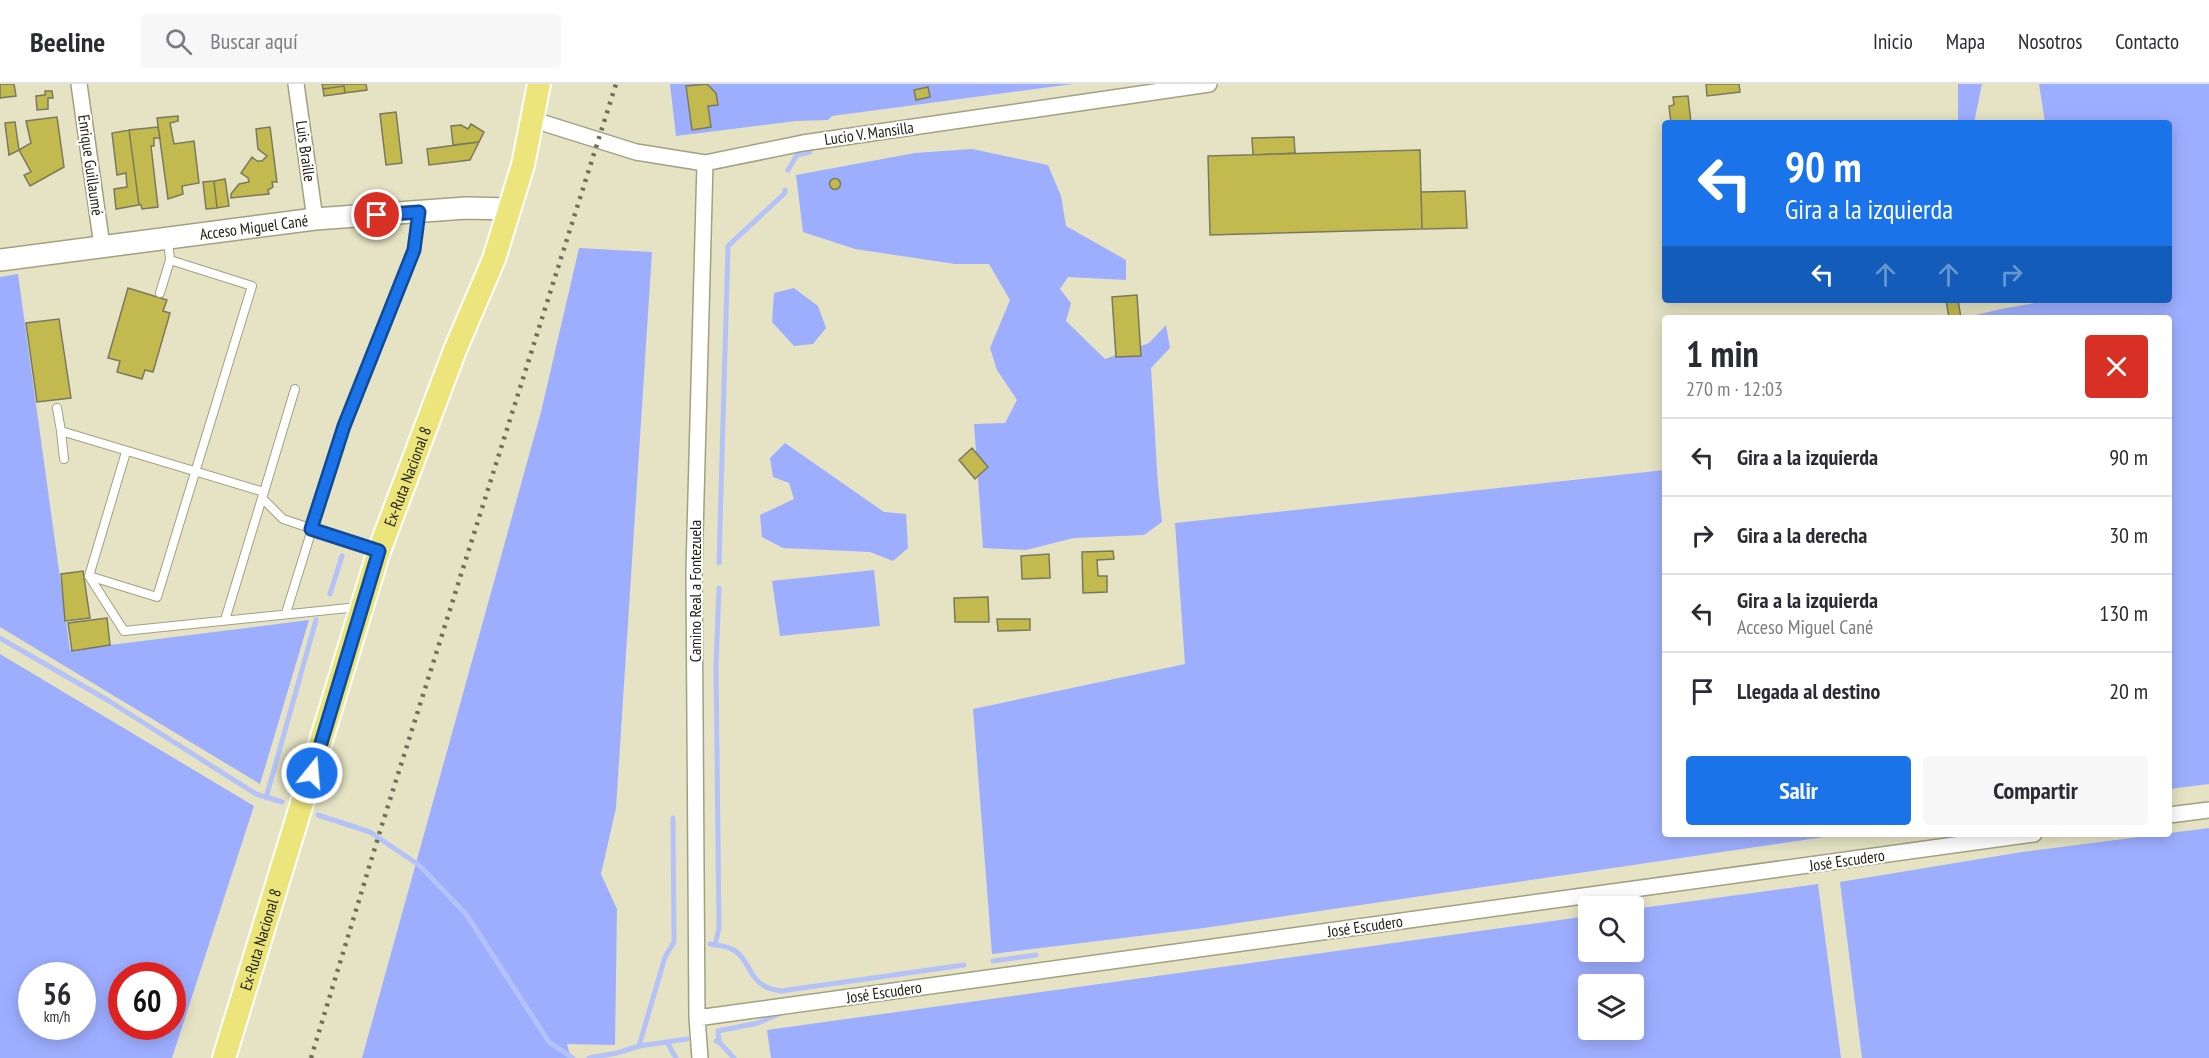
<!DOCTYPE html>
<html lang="es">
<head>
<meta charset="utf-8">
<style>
  :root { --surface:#fff; --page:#f7f7f7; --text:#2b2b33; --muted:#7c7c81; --line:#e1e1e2; --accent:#1a73e8 }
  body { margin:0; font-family:"PT Sans Narrow",sans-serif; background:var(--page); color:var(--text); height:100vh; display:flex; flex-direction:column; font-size:22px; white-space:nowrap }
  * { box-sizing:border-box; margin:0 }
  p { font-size:20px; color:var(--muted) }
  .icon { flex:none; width:33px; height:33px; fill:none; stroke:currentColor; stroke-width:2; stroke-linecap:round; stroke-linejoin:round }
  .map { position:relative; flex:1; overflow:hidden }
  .side { position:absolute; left:1662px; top:231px; width:510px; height:522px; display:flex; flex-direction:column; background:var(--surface); border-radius:6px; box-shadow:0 3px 15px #0003 }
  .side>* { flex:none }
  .guide { position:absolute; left:1662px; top:36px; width:510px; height:183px; border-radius:6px; box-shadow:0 3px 15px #0003; background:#1a73e8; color:#fff; overflow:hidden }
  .controls { position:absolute; left:1578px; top:812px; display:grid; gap:12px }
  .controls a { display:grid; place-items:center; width:66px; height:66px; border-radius:6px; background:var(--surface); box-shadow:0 3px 15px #0003; font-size:30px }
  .speed { position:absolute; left:18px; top:878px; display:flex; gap:12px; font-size:30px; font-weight:700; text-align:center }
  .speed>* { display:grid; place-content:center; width:78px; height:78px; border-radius:50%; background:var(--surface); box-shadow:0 3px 15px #0003; line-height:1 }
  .speed small { font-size:15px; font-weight:400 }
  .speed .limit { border:9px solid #d22; background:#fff; color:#111 }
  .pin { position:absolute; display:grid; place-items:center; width:51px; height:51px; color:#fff; margin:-26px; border:3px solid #fff; border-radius:50%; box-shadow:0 2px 6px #0007 }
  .me { position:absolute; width:66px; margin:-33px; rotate:17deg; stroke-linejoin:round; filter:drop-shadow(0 0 4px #0008) }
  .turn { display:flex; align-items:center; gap:21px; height:126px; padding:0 24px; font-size:27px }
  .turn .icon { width:78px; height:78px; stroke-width:2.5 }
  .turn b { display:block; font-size:42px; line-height:51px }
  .lanes { display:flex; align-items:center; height:57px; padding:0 24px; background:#0003; justify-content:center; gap:30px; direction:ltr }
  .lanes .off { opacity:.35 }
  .round { display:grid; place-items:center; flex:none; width:63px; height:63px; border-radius:6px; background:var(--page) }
  .headline { display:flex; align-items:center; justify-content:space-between; height:102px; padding:0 24px }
  h1 { font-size:36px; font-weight:800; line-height:45px }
  .primary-button { display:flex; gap:12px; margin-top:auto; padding:12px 24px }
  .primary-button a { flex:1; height:69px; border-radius:6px; background:var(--accent); color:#fff; font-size:24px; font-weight:800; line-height:69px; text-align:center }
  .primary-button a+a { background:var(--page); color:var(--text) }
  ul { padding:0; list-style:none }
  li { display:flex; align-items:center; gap:18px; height:78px; padding:0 24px; border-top:2px solid var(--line) }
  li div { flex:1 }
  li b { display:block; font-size:22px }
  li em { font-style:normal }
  header { display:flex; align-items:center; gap:36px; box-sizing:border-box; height:84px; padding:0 30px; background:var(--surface); border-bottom:2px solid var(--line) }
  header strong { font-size:28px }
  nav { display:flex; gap:33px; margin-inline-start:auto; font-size:21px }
  .search { width:420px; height:54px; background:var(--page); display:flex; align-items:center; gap:15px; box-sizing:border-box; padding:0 21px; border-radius:6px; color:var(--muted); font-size:22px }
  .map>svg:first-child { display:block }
  .green { fill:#9eaeff; fill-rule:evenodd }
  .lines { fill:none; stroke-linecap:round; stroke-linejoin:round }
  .stream { stroke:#b5c2f8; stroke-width:5 }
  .building { fill:#c2ba4f; stroke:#7a795c; stroke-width:1.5 }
  .lane-casing { stroke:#a2a082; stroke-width:10 }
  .street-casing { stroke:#a2a082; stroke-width:18 }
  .secondary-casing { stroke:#a2a082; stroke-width:24 }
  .primary-casing { stroke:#fff; stroke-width:26 }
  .lane { stroke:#fff; stroke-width:8 }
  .street { stroke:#fff; stroke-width:15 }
  .secondary { stroke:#fff; stroke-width:21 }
  .primary { stroke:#ece57c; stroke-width:22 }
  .rail { stroke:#706f5b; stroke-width:4.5; stroke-dasharray:3 6; stroke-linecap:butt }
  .route-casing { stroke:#114b97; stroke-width:15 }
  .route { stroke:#1a73e8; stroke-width:10 }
  .labels { text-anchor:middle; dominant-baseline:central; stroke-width:4.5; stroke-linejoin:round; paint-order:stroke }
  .street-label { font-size:16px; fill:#1c1c10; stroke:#fff }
</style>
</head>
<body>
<header>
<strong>Beeline</strong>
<div class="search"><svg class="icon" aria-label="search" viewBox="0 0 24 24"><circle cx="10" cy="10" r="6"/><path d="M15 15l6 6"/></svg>Buscar aquí</div>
<nav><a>Inicio</a><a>Mapa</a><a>Nosotros</a><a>Contacto</a></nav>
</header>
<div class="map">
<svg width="2209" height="974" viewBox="0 0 2209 974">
  <rect width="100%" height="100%" fill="#e5e3c4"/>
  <path class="green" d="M670,0H1073L832,32L828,36L796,37L676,52Z
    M1958,0H1982L1974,39H1958Z
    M2039,0H2209V700L2169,705V234H1963L2001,225L2052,216H2169V39H2045Z
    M972,65L1048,81L1061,112L1066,142L1126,176V196L1068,193L1060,205L1071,219L1066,237L1105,275L1149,259L1166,241L1170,264L1151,284L1158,401L1162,438L1144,451L1074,454L1026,466L983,464L974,340L1005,339L1017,316L997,286L990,264L1010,216L989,180H955L855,165L803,148L796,91L915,69Z
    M579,164L652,168L616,724L601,790L617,825L615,961L567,960L571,974H362L541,328Z
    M18,190L70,566L309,536L260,700L0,543V193Z
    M794,204L818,222L826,244L813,260L794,262L772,238L774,209Z
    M785,359L884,428L906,430L908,464L893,477L870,468L783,464L762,453L760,431L794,415L789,399L773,393L770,374Z
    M1665,386V750H1845L1204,844L992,870L973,625L1185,580L1175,439Z
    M874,486L880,542L780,552L772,497Z
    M0,570L254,722L172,974H0ZM32,891H82V942H32ZM122,891H172V942H122Z
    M2209,744V974H1862L1840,798L2022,768Z
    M1818,800L1841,974H771L767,946L1588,832V867H1634V825ZM1588,900H1634V945H1588Z"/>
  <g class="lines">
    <path class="stream" d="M788,86L797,71L810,68
      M719,479L728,162L785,109V106
      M330,510L342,472
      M0,554L109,617L256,710L282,718
      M266,714L316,536
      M318,731L370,748L419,781L466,830L549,958L573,974
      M710,860L715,861L719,844L716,582L719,504
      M715,861C752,864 742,890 766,903C770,905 776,906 781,907L964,881
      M993,877L1036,871
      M716,957L719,958L734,974
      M667,958L676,974
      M719,958L718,947L758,939L781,929
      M639,962L665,873L674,858L673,734
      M589,974L617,969L639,962L687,955"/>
  </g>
  <path class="building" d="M0,0H14L16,12L0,14Z
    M322,0H366L367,6L345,9L344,2L323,5Z
    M707,0L716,9L718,21L708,22L711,43L692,46L686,2Z
    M1706,0H1739L1740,8L1707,12Z
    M344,2L345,9L324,12L323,5Z
    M928,3L930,13L916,16L914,6Z
    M45,7H52L53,14H48V25L37,26L36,12L45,11Z
    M1688,12L1691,39H1671L1669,22L1674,21L1673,13Z
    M396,28L402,79L386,81L380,30Z
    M178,32V37L170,39L174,60L194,57L199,99L182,102L183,110L168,115L157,34Z
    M57,33L64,83L30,102L24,91L31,88L19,66L9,71L5,39L15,38L19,66L31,59L26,37Z
    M471,40L484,48L479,58L453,61L451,42L461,41L468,45Z
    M158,43L160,54H154V62H151L158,123L142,125L141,121H139L129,46Z
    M270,43L277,98H272L273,103L268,106L269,110L231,114V110L239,100L249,98L248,94L241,89L252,73L257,77H262L267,72L258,65L256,45Z
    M129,46L139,121L116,125L114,105L127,103L126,89L117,91L112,49Z
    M1294,53L1295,69L1253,71L1252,54Z
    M479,58L470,76L429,81L427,65Z
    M1420,66L1422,145L1210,151L1208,72Z
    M829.5 100a5.5 5.5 0 1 1 11 0a5.5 5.5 0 1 1-11 0Z
    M225,95L229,122L217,124L214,97Z
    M214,97L217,124L206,125L203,98Z
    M1465,107L1467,144L1422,145L1421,108Z
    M128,204L167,216L163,227L170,229L153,288L145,286L142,295L117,288L120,277L108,274Z
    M1137,211L1141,272L1116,273L1112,213Z
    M1946,216H1958L1961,234H1949Z
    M59,235L71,314L37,318L26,239Z
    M972,364L988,383L975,395L959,376Z
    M1113,467L1114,475L1097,476L1098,492H1107V508L1083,509L1082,468Z
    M1049,470L1050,494L1022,495L1021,472Z
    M83,487L90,534L65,537L61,490Z
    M988,513L989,538H955L954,514Z
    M107,534L110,561L72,567L68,539Z
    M997,535H1030V546L998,547Z"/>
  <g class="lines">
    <defs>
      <path id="lane" d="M160,209L170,176L168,155
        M57,324L61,347L264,408L262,414L283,435L376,466
        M61,347L64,375
        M126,368L89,492L124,547L358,523
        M264,408L295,305
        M89,492L157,513L252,202L170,176
        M286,529L344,342L414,166L419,130
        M225,536L262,414"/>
      <path id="street" d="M79,0L102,162
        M296,0L315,135
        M534,36L636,68L705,79L803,59L1209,0
        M2169,731L2209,726
        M697,934L2034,750
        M700,974L697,934L694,487L705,79"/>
      <g id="secondary">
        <path id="s1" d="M0,176L315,135L466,124L510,125"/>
      </g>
      <g id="primary">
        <path id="s2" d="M224,974L379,467L455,266L494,175L523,81L539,0"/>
      </g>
    </defs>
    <use href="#lane" class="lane-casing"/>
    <use href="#street" class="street-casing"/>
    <use href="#secondary" class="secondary-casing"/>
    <use href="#primary" class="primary-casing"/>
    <use href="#lane" class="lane"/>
    <use href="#street" class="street"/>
    <use href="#secondary" class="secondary"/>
    <use href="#primary" class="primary"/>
    <path class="rail" d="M311,974L381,744L616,0"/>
  </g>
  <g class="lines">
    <defs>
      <path id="route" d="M312,689L379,467L311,445L344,342L414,166L419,128L377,131"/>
    </defs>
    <use href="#route" class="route-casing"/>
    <use href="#route" class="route"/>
  </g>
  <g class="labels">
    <g class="street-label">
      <text transform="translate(869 49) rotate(-8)">Lucio V. Mansilla</text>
      <text transform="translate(306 67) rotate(82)">Luis Braille</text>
      <text transform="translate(91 81) rotate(82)">Enrique Guillaumé</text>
      <text stroke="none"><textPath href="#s1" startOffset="256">Acceso Miguel Cané</textPath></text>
      <text stroke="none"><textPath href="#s2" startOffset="610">Ex-Ruta Nacional 8</textPath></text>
      <text transform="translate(695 507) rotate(-90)">Camino Real a Fontezuela</text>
      <text transform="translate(1847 776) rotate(-8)">José Escudero</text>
      <text transform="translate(1365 842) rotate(-8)">José Escudero</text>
      <text stroke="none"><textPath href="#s2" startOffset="124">Ex-Ruta Nacional 8</textPath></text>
      <text transform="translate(884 908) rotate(-8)">José Escudero</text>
    </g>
  </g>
</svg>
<div class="controls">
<a><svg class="icon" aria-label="search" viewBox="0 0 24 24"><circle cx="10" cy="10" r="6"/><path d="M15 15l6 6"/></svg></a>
<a><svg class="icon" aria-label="layers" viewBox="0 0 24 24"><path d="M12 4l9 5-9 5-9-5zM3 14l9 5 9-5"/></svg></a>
</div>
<div class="speed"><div>56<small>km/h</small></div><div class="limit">60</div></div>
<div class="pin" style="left:377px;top:131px;background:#d93025"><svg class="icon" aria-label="arrive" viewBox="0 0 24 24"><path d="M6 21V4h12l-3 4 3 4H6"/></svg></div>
<svg class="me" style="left:312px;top:689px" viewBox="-20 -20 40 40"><circle r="17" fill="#1a73e8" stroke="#fff" stroke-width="3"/><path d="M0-11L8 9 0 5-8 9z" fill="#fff"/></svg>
<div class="guide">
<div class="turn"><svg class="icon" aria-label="left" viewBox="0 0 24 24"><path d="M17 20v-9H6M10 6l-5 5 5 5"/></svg><div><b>90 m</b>Gira a la izquierda</div></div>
<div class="lanes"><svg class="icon" aria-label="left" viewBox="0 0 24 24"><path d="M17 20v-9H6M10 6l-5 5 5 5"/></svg><svg class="icon off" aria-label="ahead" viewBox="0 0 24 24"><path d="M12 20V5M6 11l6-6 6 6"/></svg><svg class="icon off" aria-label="ahead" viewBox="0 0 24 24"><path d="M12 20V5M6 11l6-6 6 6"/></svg><svg class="icon off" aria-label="right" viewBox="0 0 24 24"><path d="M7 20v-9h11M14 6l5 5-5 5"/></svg></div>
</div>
<section class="side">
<div class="headline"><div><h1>1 min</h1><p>270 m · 12:03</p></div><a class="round" style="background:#d93025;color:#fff"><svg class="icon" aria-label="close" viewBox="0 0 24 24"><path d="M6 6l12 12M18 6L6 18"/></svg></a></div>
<ul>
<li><svg class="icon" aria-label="left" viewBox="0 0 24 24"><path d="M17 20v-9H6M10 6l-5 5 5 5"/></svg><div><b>Gira a la izquierda</b></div><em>90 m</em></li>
<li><svg class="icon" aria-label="right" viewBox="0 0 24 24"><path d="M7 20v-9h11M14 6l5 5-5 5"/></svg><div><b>Gira a la derecha</b></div><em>30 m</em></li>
<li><svg class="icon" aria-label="left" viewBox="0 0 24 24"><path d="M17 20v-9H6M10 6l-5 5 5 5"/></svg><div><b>Gira a la izquierda</b><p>Acceso Miguel Cané</p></div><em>130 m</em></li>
<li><svg class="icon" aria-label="arrive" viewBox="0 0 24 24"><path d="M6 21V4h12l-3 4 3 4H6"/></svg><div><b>Llegada al destino</b></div><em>20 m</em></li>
</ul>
<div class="primary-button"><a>Salir</a><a>Compartir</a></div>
</section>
</div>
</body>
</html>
